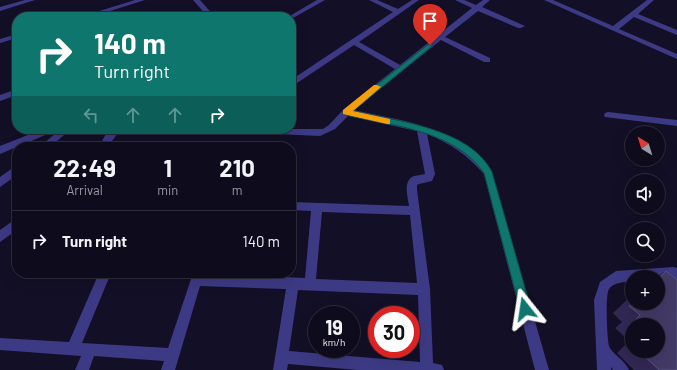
<!DOCTYPE html>
<html lang="en">
<head>
<meta charset="utf-8">
<style>
  :root { --surface:#0e0b1c; --page:#1c1929; --text:#f1f3f6; --muted:#9b9ba3; --line:#2e2b3b }
  body { margin:0; font-family:Barlow,sans-serif; background:var(--page); color:var(--text); height:100vh; display:flex; flex-direction:column; font-size:15px; white-space:nowrap }
  * { box-sizing:border-box; margin:0 }
  p { font-size:13px; color:var(--muted) }
  .icon { flex:none; width:22px; height:22px; fill:none; stroke:currentColor; stroke-width:2; stroke-linecap:round; stroke-linejoin:round }
  .map { position:relative; flex:1; overflow:hidden }
  .panel { position:absolute; left:12px; top:142px; width:284px; height:136px; display:flex; flex-direction:column; background:var(--surface); border-radius:16px; box-shadow:0 4px 16px #0002,0 0 0 1px var(--line) }
  .panel>* { flex:none }
  .guide { position:absolute; left:12px; top:12px; width:284px; height:122px; border-radius:16px; box-shadow:0 4px 16px #0002,0 0 0 1px var(--line); background:#0f766e; color:#fff; overflow:hidden }
  .needle { width:26px; rotate:322deg }
  .controls { position:absolute; left:625px; top:126px; display:grid; gap:8px }
  .controls a { display:grid; place-items:center; width:40px; height:40px; border-radius:50%; background:var(--surface); box-shadow:0 4px 16px #0002,0 0 0 1px var(--line); font-size:20px }
  .speed { position:absolute; left:308px; top:306px; display:flex; gap:8px; font-size:20px; font-weight:700; text-align:center }
  .speed>* { display:grid; place-content:center; width:52px; height:52px; border-radius:50%; background:var(--surface); box-shadow:0 4px 16px #0002,0 0 0 1px var(--line); line-height:1 }
  .speed small { font-size:10px; font-weight:400 }
  .speed .limit { border:6px solid #d22; background:#fff; color:#111 }
  .pin { position:absolute; display:grid; place-items:center; width:34px; height:34px; color:#fff; margin:-41px -17px; border-radius:50% 50% 50% 0; rotate:-45deg; box-shadow:0 0 4px #0007 }
  .pin .icon { rotate:45deg }
  .me { position:absolute; width:44px; margin:-22px; rotate:345deg; stroke-linejoin:round; filter:drop-shadow(0 0 3px #0008) }
  .turn { display:flex; align-items:center; gap:14px; height:84px; padding:0 16px; font-size:18px }
  .turn .icon { width:52px; height:52px; stroke-width:2.5 }
  .turn b { display:block; font-size:28px; line-height:34px }
  .lanes { display:flex; align-items:center; height:38px; padding:0 16px; background:#0003; justify-content:center; gap:20px; direction:ltr }
  .lanes .off { opacity:.35 }
  .eta { display:flex; justify-content:space-evenly; align-items:center; height:68px; text-align:center }
  .eta b { font-size:24px; font-weight:700; line-height:28px }
  ul { padding:0; list-style:none }
  li { display:flex; align-items:center; gap:12px; height:60px; padding:0 16px; border-top:1px solid var(--line) }
  li div { flex:1 }
  li b { display:block; font-size:15px }
  li em { font-style:normal }
  .map>svg:first-child { display:block }
  .lines { fill:none; stroke-linecap:round; stroke-linejoin:round }
  .minor { fill:#3d3a85; fill-rule:evenodd }
  .wall { fill:#312854; fill-rule:evenodd }
  .building { fill:#433a66; stroke:#5a527e }
  .route { fill:#0f766e; stroke:#0a4d48 }
  .slow { fill:#f59e0b }
</style>
</head>
<body>
<div class="map">
<svg width="677" height="370" viewBox="0 0 677 370">
  <rect width="100%" height="100%" fill="#130f26"/>
  <g class="lines">
    <path class="minor" d="M25,0H35L0,11V7Z
      M135,0H145L91,17H80Z
      M193,0H200L215,17H208Z
      M317,0H325L293,18L288,17Z
      M369,0H377L398,9L412,0H419L359,42L400,65L472,8L455,0H464L476,5L483,0H490L482,7L525,26L521,28H518L478,11L445,37L490,58V62H484L441,40L354,110C408,122 452,126 491,169L549,370H535L484,174C467,155 450,143 427,134L435,174L432,181L419,184L417,185V190L430,289L433,363L442,365L444,370H358L288,364L287,370H273L286,289L200,286L175,370H161L164,361L94,356L89,370H75L81,356L0,350V338L69,342L99,273H111L82,343L168,348L193,273L305,278L311,211L291,210V202L409,206C408,197 403,183 412,177C416,175 422,175 425,174L417,131L348,116L335,129L320,136L231,132L227,129H323L329,125L343,110L395,69L354,45L291,87V80L393,12ZM322,212L410,215L417,283L316,279ZM298,290L418,295L420,362L289,351Z
      M544,0H553L613,26L647,0H654L638,14L677,30V35L634,17L619,29L677,54V59Z
      M17,34V38L0,43V39Z
      M17,89V95L0,101V95Z
      M608,112L677,120V126L605,117L604,115L605,113Z
      M43,129H56L55,131L0,154V146Z
      M61,129H71L50,147H39Z
      M111,129H121L112,141L116,147H106L102,141L106,134Z
      M160,141L163,142L164,147H154L157,142Z
      M17,165V175L0,187V177Z
      M17,218V230L0,242V230Z
      M673,267L677,268V280H658V277H632V282C624,282 614,282 609,289C605,295 607,339 609,346C612,354 625,360 629,370H613L611,367V370H597L594,300L600,282L616,271Z"/>
  </g>
  <path class="wall" d="M666,271L677,370H634L617,353L629,341L615,328L622,322L613,313L632,295V303H658V277H655ZM632,325H658V351H632Z"/>
  <path class="building" d="M666,271L677,280V370H659L639,351H658V325H636L633,322L640,315L629,306L632,303H658V279Z"/>
  <path class="route" d="M430,43L432,44V46L353,111C396,121 470,128 492,172L531,309L529,313L525,314L521,313L520,309L484,173C454,130 393,126 346,115L342,112Z"/>
  <path class="slow" d="M374,85H377L381,87L353,111L390,119V124H387L343,114V110Z"/>
</svg>
<div class="controls">
<a><svg class="needle" viewBox="-14 -14 28 28"><path d="M0-13l5 13h-10z" fill="#e53935"/><path d="M0 13l5-13h-10z" fill="#9b9ba3"/></svg></a>
<a><svg class="icon" aria-label="sound" viewBox="0 0 24 24"><path d="M4 9h4l5-4v14l-5-4H4zM17 9q2 3 0 6"/></svg></a>
<a><svg class="icon" aria-label="search" viewBox="0 0 24 24"><circle cx="10" cy="10" r="6"/><path d="M15 15l6 6"/></svg></a>
<a>+</a>
<a>−</a>
</div>
<div class="speed"><div>19<small>km/h</small></div><div class="limit">30</div></div>
<div class="pin" style="left:430px;top:45px;background:#d93025"><svg class="icon" aria-label="arrive" viewBox="0 0 24 24"><path d="M6 21V4h12l-3 4 3 4H6"/></svg></div>
<svg class="me" style="left:525px;top:309px" viewBox="-20 -20 40 40"><path d="M0-17L14 15 0 8-14 15z" fill="#0f766e" stroke="#fff" stroke-width="4"/></svg>
<div class="guide">
<div class="turn"><svg class="icon" aria-label="right" viewBox="0 0 24 24"><path d="M7 20v-9h11M14 6l5 5-5 5"/></svg><div><b>140 m</b>Turn right</div></div>
<div class="lanes"><svg class="icon off" aria-label="left" viewBox="0 0 24 24"><path d="M17 20v-9H6M10 6l-5 5 5 5"/></svg><svg class="icon off" aria-label="ahead" viewBox="0 0 24 24"><path d="M12 20V5M6 11l6-6 6 6"/></svg><svg class="icon off" aria-label="ahead" viewBox="0 0 24 24"><path d="M12 20V5M6 11l6-6 6 6"/></svg><svg class="icon" aria-label="right" viewBox="0 0 24 24"><path d="M7 20v-9h11M14 6l5 5-5 5"/></svg></div>
</div>
<section class="panel">
<div class="eta">
<div><b>22:49</b><p>Arrival</p></div>
<div><b>1</b><p>min</p></div>
<div><b>210</b><p>m</p></div>
</div>
<ul>
<li><svg class="icon" aria-label="right" viewBox="0 0 24 24"><path d="M7 20v-9h11M14 6l5 5-5 5"/></svg><div><b>Turn right</b></div><em>140 m</em></li>
</ul>
</section>
</div>
</body>
</html>
